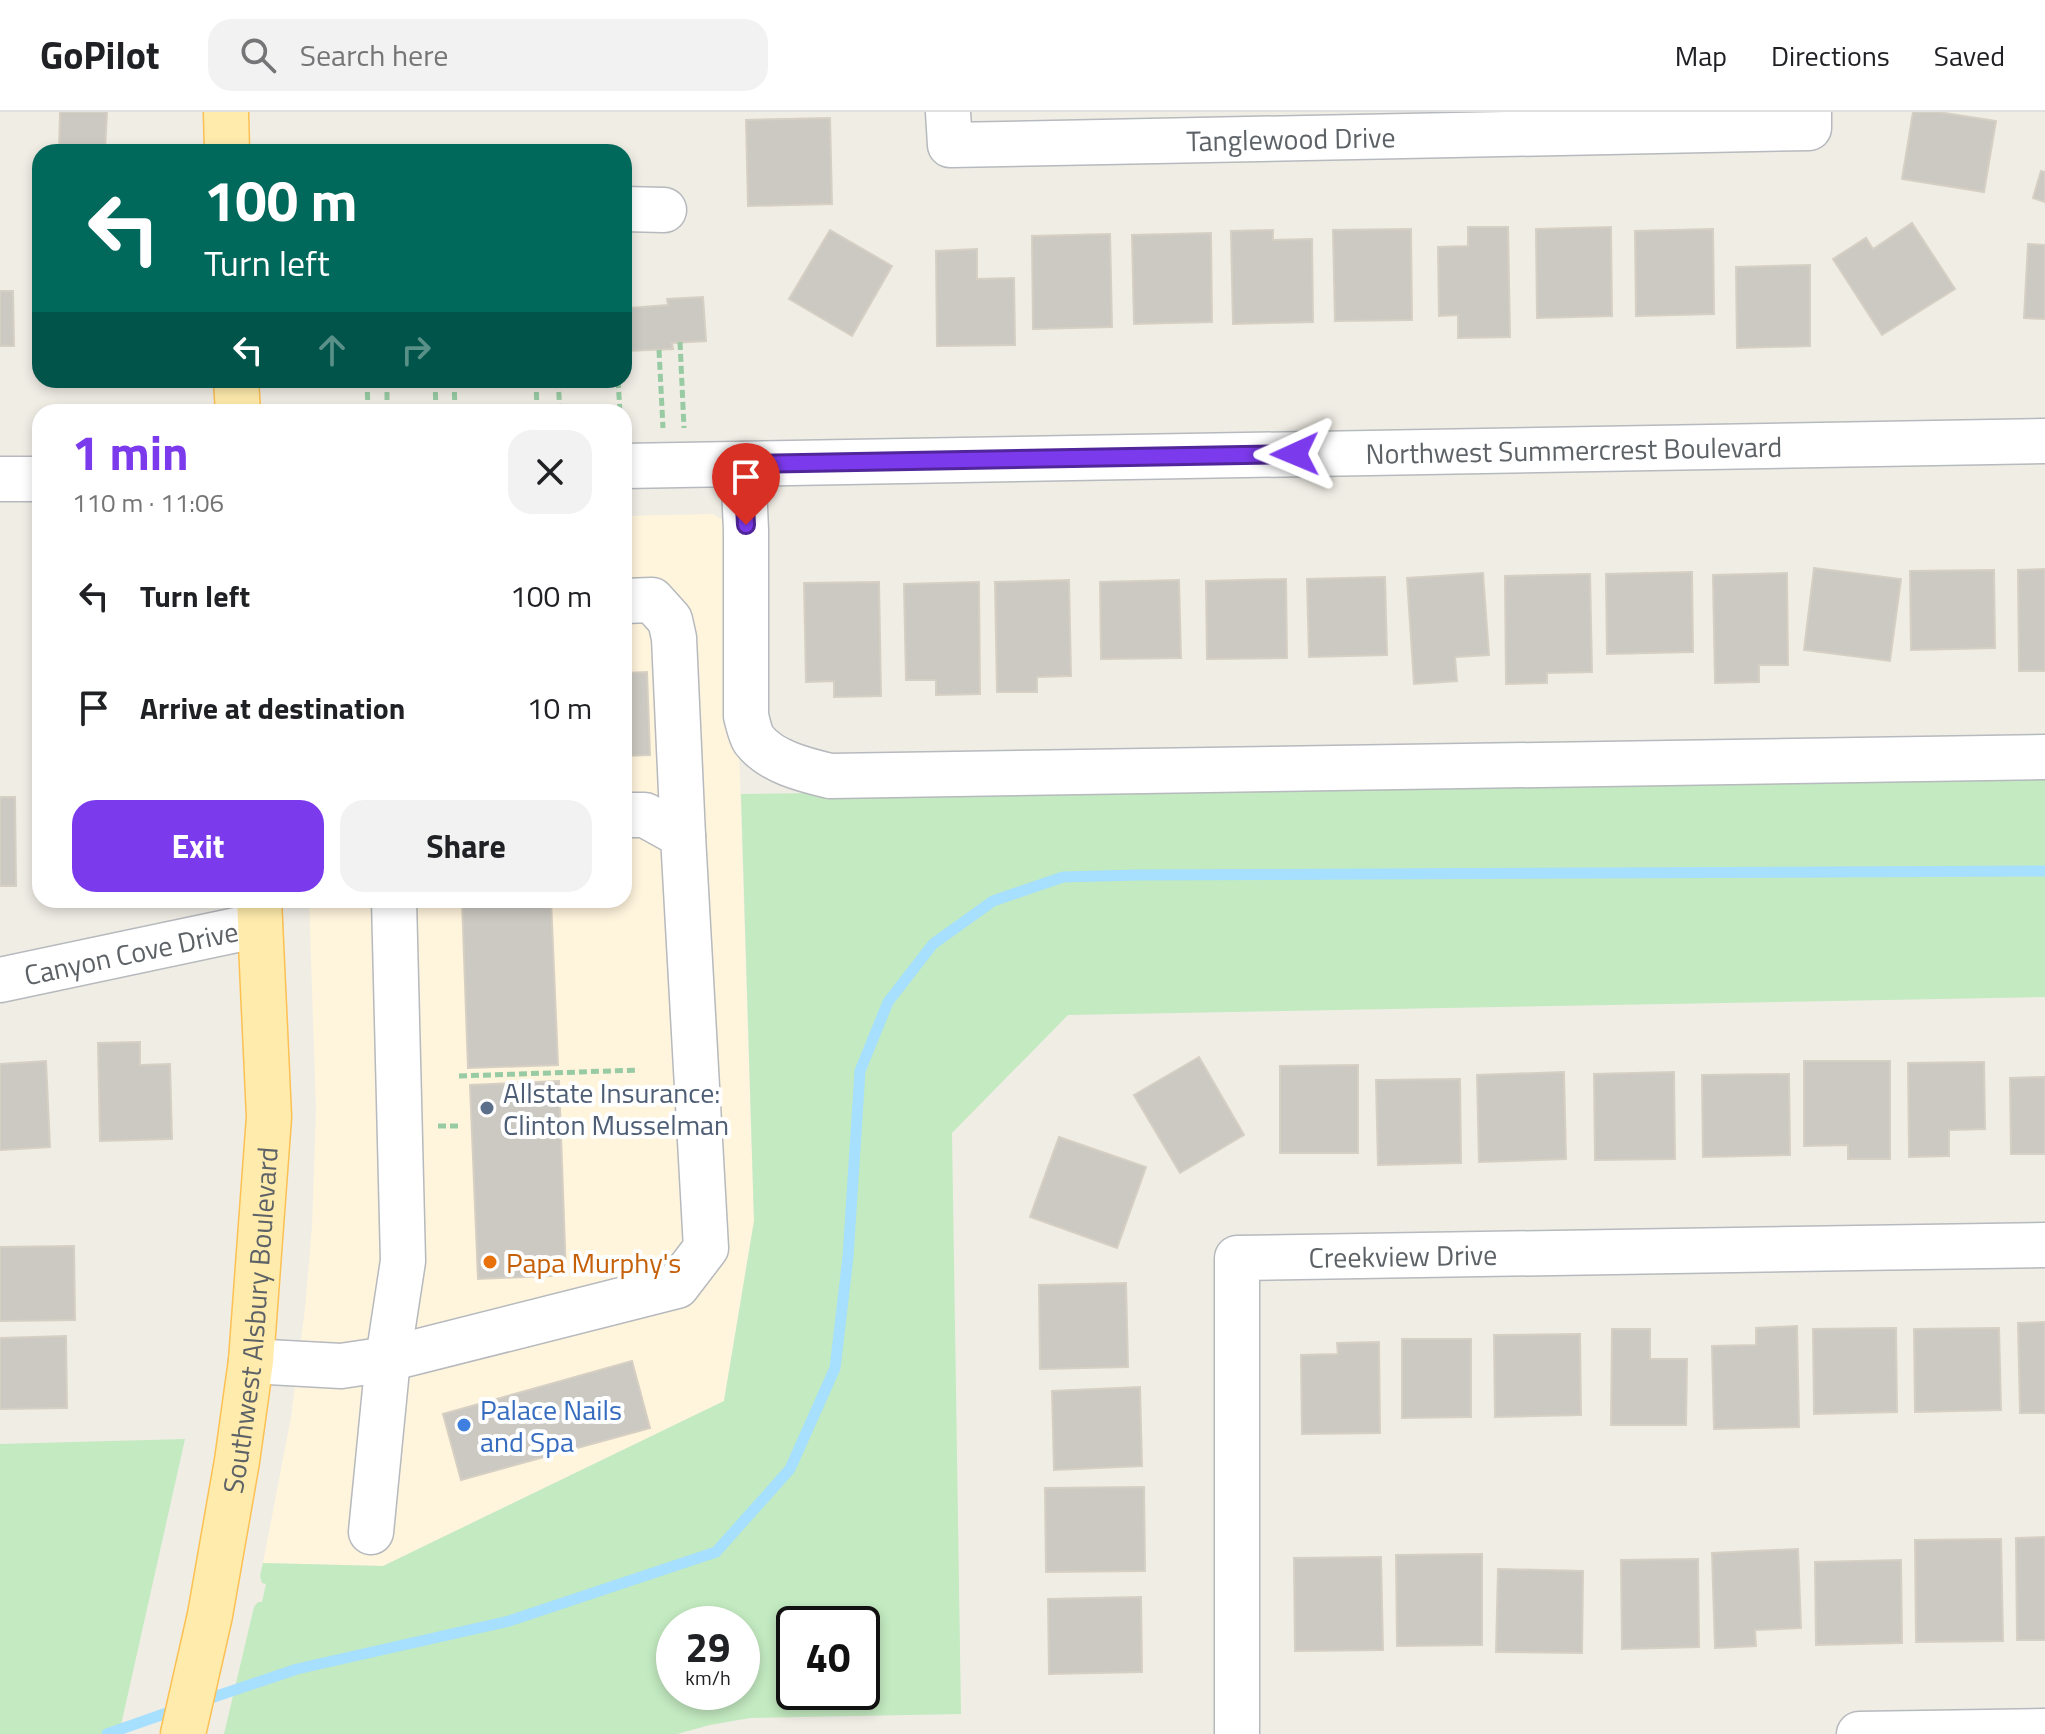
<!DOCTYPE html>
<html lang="en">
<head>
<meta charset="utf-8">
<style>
  :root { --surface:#fff; --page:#f2f2f2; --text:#202124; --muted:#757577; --line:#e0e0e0; --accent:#7c3aed }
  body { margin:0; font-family:"Titillium Web",sans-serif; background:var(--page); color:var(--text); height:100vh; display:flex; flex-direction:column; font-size:30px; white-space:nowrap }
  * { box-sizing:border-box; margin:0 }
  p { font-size:26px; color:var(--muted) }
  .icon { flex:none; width:44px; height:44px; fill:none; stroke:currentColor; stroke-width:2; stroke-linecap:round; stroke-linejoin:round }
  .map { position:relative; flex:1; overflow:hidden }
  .panel { position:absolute; left:32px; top:292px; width:600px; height:504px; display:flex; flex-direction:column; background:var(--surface); border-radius:24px; box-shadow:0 4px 12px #0003 }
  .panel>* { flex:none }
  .guide { position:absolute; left:32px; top:32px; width:600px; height:244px; border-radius:24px; box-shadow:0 4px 12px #0003; background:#00695c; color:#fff; overflow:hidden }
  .speed { position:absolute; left:656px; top:1494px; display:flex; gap:16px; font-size:40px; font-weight:700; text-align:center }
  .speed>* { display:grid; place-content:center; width:104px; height:104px; border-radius:50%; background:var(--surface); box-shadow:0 4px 12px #0003; line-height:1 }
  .speed small { font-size:20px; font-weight:400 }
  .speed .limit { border:4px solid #111; border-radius:12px; background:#fff; color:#111 }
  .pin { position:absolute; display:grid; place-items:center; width:68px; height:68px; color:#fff; margin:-82px -34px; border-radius:50% 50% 50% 0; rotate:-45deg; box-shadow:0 0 8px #0007 }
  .pin .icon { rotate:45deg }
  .me { position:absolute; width:88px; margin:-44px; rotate:269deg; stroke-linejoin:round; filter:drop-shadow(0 0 6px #0008) }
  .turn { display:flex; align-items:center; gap:28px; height:168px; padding:0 40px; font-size:36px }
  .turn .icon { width:104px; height:104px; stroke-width:2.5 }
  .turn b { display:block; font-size:56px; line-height:68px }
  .lanes { display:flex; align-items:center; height:76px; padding:0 40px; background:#0003; justify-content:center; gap:40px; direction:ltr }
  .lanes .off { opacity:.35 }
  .round { display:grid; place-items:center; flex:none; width:84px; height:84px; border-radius:24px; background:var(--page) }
  .headline { display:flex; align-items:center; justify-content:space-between; height:136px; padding:0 40px }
  h1 { font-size:48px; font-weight:700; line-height:60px; color:var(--accent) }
  .primary-button { display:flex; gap:16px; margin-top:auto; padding:16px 40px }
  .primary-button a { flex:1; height:92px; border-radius:24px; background:var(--accent); color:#fff; font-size:32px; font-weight:700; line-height:92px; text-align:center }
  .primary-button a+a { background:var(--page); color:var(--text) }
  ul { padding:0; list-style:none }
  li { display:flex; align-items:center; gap:24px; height:112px; padding:0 40px }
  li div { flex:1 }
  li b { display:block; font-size:30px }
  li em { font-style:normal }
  header { display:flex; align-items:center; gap:48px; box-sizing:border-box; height:112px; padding:0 40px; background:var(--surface); border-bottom:2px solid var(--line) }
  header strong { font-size:38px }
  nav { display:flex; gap:44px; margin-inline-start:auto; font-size:28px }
  .search { width:560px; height:72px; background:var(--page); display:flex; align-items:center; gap:20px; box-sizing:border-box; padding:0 28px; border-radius:24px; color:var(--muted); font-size:30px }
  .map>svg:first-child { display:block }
  .commercial { fill:#fff4dc }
  .green { fill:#c3eac0; fill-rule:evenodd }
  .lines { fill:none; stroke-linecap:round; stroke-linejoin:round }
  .stream { stroke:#a7dfff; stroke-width:11 }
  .building { fill:#ccc8c2; stroke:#d6cfc3; stroke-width:2 }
  .minor-casing { stroke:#b6b9bd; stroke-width:47 }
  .major-casing { stroke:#fcc053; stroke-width:47 }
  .path { stroke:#98cba3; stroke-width:5; stroke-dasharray:8 4; stroke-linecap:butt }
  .minor { stroke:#fff; stroke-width:44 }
  .major { stroke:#ffebac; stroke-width:44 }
  .route-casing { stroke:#51269a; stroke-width:20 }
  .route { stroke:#7c3aed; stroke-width:14 }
  .service-dot { fill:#5c6f8a; stroke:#fff; stroke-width:3 }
  .food-dot { fill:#e8710a; stroke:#fff; stroke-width:3 }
  .shop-dot { fill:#3f7fe0; stroke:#fff; stroke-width:3 }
  .labels { text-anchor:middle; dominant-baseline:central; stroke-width:8; stroke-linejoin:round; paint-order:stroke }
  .street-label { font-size:28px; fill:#5d6267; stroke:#fff }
  .service-label { font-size:28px; fill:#4e5e75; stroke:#fff; text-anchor:start }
  .food-label { font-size:28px; fill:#c56008; stroke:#fff; text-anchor:start }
  .shop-label { font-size:28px; fill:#366cbe; stroke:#fff; text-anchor:start }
</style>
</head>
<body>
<header>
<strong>GoPilot</strong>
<div class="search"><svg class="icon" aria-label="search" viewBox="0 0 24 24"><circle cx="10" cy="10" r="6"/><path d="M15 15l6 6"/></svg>Search here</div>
<nav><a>Map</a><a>Directions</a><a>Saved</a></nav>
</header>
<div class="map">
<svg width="2045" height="1622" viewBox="0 0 2045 1622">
  <rect width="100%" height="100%" fill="#f0ede5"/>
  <path class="commercial" d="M713,402L725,409L732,419L754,1109L724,1289L383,1454L263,1451L291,1305L305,1196L312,1114L316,998L309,788H624V404Z"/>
  <path class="green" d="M2045,663V885L1068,903L952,1021L961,1602L750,1606L710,1613L677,1622H224L254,1495L258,1490H262L266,1472L262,1471L260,1464L263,1451L383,1454L724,1289L754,1109L741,682ZM674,1512H742V1580H674ZM794,1512H862V1580H794Z
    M185,1327L119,1622H0V1332Z"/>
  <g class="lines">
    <path class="stream" d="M202,1589L297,1557L509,1509L716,1440L790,1357L835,1256L848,1145L860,959L888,890L933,832L993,789L1063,765L1137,763L2045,759
      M107,1622L178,1597"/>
  </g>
  <path class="building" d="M60,0H107L105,40H59Z
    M1913,0H1938L1996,9L1984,80L1902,67Z
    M830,6L832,92L748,94L746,8Z
    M2041,59L2045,60V90L2033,86Z
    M1912,111L1955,177L1882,223L1833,147L1866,126L1873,137Z
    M1468,115H1508L1510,225L1458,226V203L1439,204L1438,135L1468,134Z
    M1611,115L1612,204L1537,206L1536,117Z
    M1411,117L1412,208L1335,209L1333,118Z
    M1713,117L1714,202L1636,204L1635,119Z
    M830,118L892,154L852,224L789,187Z
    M1273,118V128L1312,127L1313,210L1233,212L1231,119Z
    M1211,121L1212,210L1134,212L1132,123Z
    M1110,122L1112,215L1033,217L1032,124Z
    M2028,132L2045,133V207L2024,206Z
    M977,137V167L1014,166L1015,233L937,234L936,139Z
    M1810,153V234L1737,236L1736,155Z
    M0,179H13L14,234H0Z
    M703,185L706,229L672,231L673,237L627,239V233H624V189H629V196L668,193L667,187Z
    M40,188V245H36L33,189Z
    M1814,456L1901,467L1890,549L1804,538Z
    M2045,457V559H2019L2018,458Z
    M1994,458L1995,536L1911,538L1910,459Z
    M1692,460L1693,540L1607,542L1606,462Z
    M1483,461L1489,543L1455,545L1457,569L1414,572L1407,466Z
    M1787,461L1788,553H1759V570L1715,571L1713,463Z
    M1590,462L1592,560L1547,561V571L1506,572L1505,464Z
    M1385,465L1387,543L1309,545L1307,467Z
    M1286,467L1287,546L1207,547L1206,469Z
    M1069,468L1071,564L1037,565V580H997L995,470Z
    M1179,468L1181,546L1101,547L1100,470Z
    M879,470L881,584L834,585V569L806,570L804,471Z
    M979,470L980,582L936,583V568H906L904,472Z
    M647,560L650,643L624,644V561Z
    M0,685H15L16,774H0Z
    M462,788H551L558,953L468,956Z
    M140,930V953L170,952L172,1027L100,1029L98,931Z
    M1199,945L1244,1023L1180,1061L1134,983Z
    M46,949L50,1035L0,1038V952Z
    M1804,949H1890V1047H1848V1033L1804,1034Z
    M1984,950L1985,1017L1949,1018V1044L1909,1045L1908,951Z
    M1358,953V1041H1280V954Z
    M1564,960L1566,1047L1479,1050L1477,963Z
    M1674,960L1675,1047L1595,1048L1594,962Z
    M1789,962L1790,1043L1703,1045L1702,963Z
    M2045,965V1042H2011L2010,966Z
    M1460,967L1461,1051L1378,1053L1376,968Z
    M559,969L566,1163L478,1167L470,973Z
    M1059,1025L1146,1055L1117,1136L1030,1105Z
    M74,1134L75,1208L0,1209V1135Z
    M1126,1171L1128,1255L1040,1257L1039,1173Z
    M2045,1210V1301H2020L2018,1211Z
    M1797,1214L1799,1315L1714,1317L1712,1234L1756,1233V1216Z
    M1896,1216L1897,1300L1814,1302L1813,1217Z
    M1999,1216L2001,1298L1915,1300L1914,1217Z
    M1612,1217H1650V1247H1687L1686,1313H1611Z
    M1580,1222L1581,1303L1495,1305L1494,1223Z
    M66,1224L67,1296L0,1297V1226Z
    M1402,1227H1471V1305L1402,1306Z
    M1379,1230L1380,1321L1302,1322L1301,1243L1338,1242L1337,1231Z
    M632,1249L650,1316L461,1368L443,1302Z
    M1140,1275L1142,1354L1054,1358L1052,1279Z
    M1144,1375L1145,1459L1046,1460L1045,1376Z
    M2045,1425V1528H2017L2016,1426Z
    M2001,1427L2003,1529L1916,1530L1915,1428Z
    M1798,1437L1801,1516L1755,1518L1756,1534L1715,1536L1712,1441Z
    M1482,1442V1533L1397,1534L1396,1443Z
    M1381,1445L1383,1538L1295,1539L1294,1446Z
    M1698,1447L1699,1535L1622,1537L1621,1448Z
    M1901,1448L1902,1531L1816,1533L1815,1450Z
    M1498,1457L1583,1459L1582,1541L1496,1540Z
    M1141,1485L1142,1560L1049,1562L1048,1487Z"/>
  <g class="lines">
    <defs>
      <g id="minor">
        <path id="s1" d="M948,0L950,33L1809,16V0"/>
        <path d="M624,97L664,98"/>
        <path d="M743,352L746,418V604C748,611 750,622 754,628C771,650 805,658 830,664L2045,645"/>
        <path id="s2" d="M624,354L2045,329"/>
        <path d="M0,367H40"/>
        <path d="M624,489L652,488L670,508L674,526L683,724"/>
        <path id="s3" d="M0,868L260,813"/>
        <path d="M251,1249L341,1254L388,1247L677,1174L706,1136L683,724L645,703H624"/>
        <path d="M371,1420L388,1247L403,1149L394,788"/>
        <path id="s4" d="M1237,1622V1146L2045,1133"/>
        <path d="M1859,1622L2045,1619"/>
      </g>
      <g id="major">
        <path d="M226,0L227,40"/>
        <path d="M236,268L238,300"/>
        <path id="s5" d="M183,1622L210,1503L237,1349L251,1249L269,1005L259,788"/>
      </g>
    </defs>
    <use href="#minor" class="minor-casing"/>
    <use href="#major" class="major-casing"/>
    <path class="path" d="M680,230L684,316
      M659,238L663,316
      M367,268L368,300
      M387,268V300
      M435,268L436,300
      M454,268L455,300
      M536,268L537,300
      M558,268L560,300
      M618,268L620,300
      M459,964L639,958
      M438,1014H461"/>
    <use href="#minor" class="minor"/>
    <use href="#major" class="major"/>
  </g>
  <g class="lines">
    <defs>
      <path id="route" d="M746,413L743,352L1295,342"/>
    </defs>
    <use href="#route" class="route-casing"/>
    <use href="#route" class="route"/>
  </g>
  <circle class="service-dot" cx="487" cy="996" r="8"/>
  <circle class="food-dot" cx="490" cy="1150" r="8"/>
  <circle class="shop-dot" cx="464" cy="1313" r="8"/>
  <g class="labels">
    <g class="street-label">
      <text stroke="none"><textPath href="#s1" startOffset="374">Tanglewood Drive</textPath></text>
      <text stroke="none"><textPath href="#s2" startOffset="950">Northwest Summercrest Boulevard</textPath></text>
      <text stroke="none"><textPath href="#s3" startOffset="134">Canyon Cove Drive</textPath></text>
      <text stroke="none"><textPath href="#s4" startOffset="642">Creekview Drive</textPath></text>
      <text stroke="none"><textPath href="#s5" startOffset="420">Southwest Alsbury Boulevard</textPath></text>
    </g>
    <g class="service-label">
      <text x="503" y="980">Allstate Insurance:<tspan x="503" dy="32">Clinton Musselman</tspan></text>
    </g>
    <g class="food-label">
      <text x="506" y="1150">Papa Murphy's</text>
    </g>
    <g class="shop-label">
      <text x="480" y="1297">Palace Nails<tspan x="480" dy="32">and Spa</tspan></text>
    </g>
  </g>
</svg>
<div class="speed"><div>29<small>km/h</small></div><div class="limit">40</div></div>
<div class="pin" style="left:746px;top:413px;background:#d93025"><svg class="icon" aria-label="arrive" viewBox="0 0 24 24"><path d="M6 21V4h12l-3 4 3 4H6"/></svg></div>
<svg class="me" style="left:1295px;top:342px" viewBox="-20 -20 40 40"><path d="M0-17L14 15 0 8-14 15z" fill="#7c3aed" stroke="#fff" stroke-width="4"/></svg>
<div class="guide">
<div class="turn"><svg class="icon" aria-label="left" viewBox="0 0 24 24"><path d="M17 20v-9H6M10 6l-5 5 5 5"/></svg><div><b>100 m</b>Turn left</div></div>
<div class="lanes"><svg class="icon" aria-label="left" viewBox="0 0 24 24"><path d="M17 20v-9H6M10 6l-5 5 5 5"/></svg><svg class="icon off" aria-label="ahead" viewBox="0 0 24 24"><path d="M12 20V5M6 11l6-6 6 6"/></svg><svg class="icon off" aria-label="right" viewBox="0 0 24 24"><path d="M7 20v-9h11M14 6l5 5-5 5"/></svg></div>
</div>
<section class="panel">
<div class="headline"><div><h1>1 min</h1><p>110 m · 11:06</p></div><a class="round"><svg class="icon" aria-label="close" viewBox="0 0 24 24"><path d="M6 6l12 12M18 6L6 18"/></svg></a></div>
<ul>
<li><svg class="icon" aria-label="left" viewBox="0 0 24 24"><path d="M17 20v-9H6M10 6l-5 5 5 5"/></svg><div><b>Turn left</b></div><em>100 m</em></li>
<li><svg class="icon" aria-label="arrive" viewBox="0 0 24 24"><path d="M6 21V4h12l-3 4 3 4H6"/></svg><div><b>Arrive at destination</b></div><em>10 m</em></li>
</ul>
<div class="primary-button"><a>Exit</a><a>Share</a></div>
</section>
</div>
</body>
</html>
